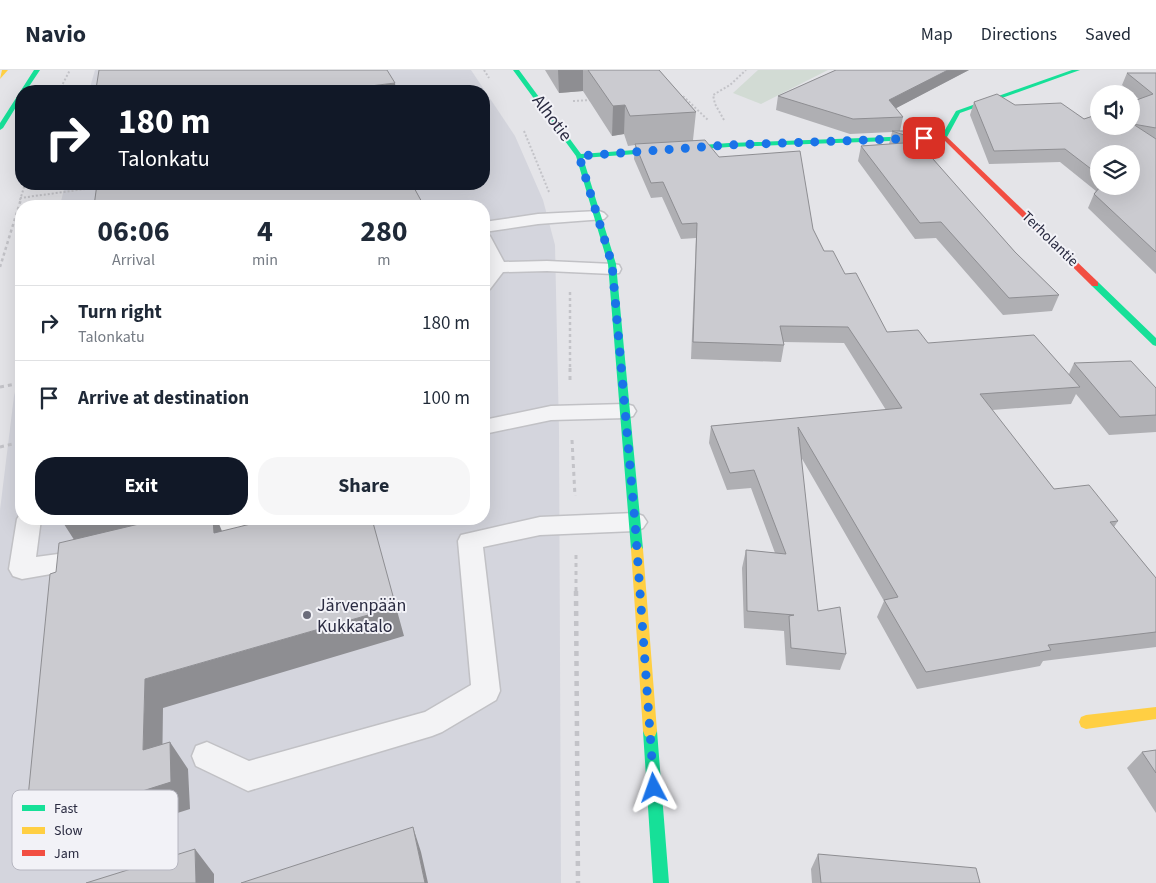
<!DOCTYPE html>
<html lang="en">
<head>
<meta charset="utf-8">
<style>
  :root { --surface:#fff; --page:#f6f6f7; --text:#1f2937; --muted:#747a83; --line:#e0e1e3; --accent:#111827 }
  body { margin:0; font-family:"Source Sans 3",sans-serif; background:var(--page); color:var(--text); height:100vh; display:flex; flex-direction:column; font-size:19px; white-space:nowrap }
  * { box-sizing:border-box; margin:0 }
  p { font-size:16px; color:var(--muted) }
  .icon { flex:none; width:28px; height:28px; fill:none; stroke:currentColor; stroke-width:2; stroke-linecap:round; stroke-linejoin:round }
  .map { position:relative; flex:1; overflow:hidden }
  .details { position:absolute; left:15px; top:130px; width:475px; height:325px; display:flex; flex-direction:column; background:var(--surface); border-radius:20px; box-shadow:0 5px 20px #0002 }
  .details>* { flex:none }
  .banner { position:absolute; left:15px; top:15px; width:475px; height:105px; border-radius:20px; box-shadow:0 5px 20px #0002; background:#111827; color:#fff; overflow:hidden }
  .fabs { position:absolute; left:1090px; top:15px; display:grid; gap:10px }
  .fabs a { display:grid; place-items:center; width:50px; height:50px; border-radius:50%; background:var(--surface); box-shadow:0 5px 20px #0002; font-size:25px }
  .pin { position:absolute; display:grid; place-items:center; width:42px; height:42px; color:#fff; margin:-21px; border-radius:10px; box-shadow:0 2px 8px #0006 }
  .me { position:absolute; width:55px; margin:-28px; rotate:356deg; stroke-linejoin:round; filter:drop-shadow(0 0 4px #0008) }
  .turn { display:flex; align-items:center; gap:18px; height:105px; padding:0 20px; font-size:22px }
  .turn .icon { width:65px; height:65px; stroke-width:2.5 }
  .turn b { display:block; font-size:35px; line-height:42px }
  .eta { display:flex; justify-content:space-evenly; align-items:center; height:85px; text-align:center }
  .eta b { font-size:30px; font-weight:700; line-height:35px }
  .action { display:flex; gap:10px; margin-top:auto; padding:10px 20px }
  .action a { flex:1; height:58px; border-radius:20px; background:var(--accent); color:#fff; font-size:20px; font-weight:700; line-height:58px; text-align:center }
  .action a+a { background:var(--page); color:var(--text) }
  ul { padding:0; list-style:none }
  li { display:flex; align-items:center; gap:15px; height:75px; padding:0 20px; border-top:1px solid var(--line) }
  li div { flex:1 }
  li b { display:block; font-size:19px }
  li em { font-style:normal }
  header { display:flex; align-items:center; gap:30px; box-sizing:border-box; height:70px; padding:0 25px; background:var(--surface); border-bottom:1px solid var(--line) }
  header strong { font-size:24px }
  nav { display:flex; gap:28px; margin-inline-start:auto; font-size:18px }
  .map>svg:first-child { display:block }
  .built { fill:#d4d5dd }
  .green { fill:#d2dbd4 }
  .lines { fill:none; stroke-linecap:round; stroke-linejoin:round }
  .lane-casing { stroke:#c1c1c5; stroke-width:3 }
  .path-far3 { stroke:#c3c3c8; stroke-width:2; stroke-dasharray:2 2; stroke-linecap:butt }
  .path-far2 { stroke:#c3c3c8; stroke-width:2.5; stroke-dasharray:3 3; stroke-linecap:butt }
  .path-far1 { stroke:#c3c3c8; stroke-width:3; stroke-dasharray:4 4; stroke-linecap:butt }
  .path { stroke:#c3c3c8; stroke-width:4.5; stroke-dasharray:5 5; stroke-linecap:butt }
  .lane { fill:#f3f3f5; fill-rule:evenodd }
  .fast { fill:#16e098; fill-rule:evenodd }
  .slow { fill:#ffcf43; fill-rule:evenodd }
  .jam { fill:#f24e42; fill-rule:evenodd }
  .wall { fill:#afafb3; fill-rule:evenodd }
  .shaded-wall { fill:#8e8e92 }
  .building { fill:#cbcbd0; stroke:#8e8e92 }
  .route { stroke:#1a73e8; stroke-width:9; stroke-dasharray:0 16.2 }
  .poi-dot { fill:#6b6c7b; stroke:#f2f2f7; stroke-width:2 }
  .labels { text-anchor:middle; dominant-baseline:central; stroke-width:4; stroke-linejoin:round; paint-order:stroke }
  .far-street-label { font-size:15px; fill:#2a2b41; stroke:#f2f2f7 }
  .street-label { font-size:18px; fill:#2a2b41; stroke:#f2f2f7 }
  .poi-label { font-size:18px; fill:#2a2b41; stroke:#f2f2f7; text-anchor:start }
  .key { fill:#f2f2f7; stroke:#b6b6c0; stroke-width:1 }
  .key-label { font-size:14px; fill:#2a2b41 }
</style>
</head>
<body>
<header>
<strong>Navio</strong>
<nav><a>Map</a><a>Directions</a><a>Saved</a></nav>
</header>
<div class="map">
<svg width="1156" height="813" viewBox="0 0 1156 813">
  <rect width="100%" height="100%" fill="#e4e4e8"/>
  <path class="built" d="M95,0H471L515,66L543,130L555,175L559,360L561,813H0V440L14,326L21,297V449H484V136H60L65,114H484V21H89Z"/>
  <path class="green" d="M758,0H828L761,34L733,23Z"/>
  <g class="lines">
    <defs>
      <path id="lane" d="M599,141L604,143L607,146L604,149L538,154L484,162V152L538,144Z
        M484,164L490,166L504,192L547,191L613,194L619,195L621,199L619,203L613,204L547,201L503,202L490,219L484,220V204L489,197L484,185Z
        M626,334L633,336L636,341L633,346L626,348L551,350L484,364V350L551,336Z
        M21,443V449H41L36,487L88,480L97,482L100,489L97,496L22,509L13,506L9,499L17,449Z
        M635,443L643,446L647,452L643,458L635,461L540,465L483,477L500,621L496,630L442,662L432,666L248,721L196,696L192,686L196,676L207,672L249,691L425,642L471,615L458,471L461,465L540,447Z
        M217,449H249C241,463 198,475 182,470L179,464L182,458Z"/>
    </defs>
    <use href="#lane" class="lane-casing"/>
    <path class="path-far3" d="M484,0L489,8
      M59,21L70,0
      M679,25L684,27L708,50
      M573,31L592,30
      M724,50L715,34L713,25L730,15L746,0
      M524,61L549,122
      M20,128L100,117
      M20,130L25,114"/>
    <path class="path-far2" d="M0,197L21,129
      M570,222V300"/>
    <path class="path-far1" d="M570,298V314
      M0,317L21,313
      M572,370L575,426
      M0,377L21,372
      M576,485V522"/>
    <path class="path" d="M576,521L578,813"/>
    <use href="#lane" class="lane"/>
    <path class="fast" d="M34,0H40L26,21H21V29L3,58L0,60V53Z
      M513,0H519L581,84L729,73L942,65L956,41L1072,0H1080L960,43L947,67L944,69L729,77L583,88L616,194L643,479L641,482H633L631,479L608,194L576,86Z
      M1095,211L1098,212L1156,268V276L1153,275L1092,216L1091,214Z
      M650,654L655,656L657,661L669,813H653L643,661L645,656Z"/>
    <path class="slow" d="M2,0H8L0,9Z
      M637,474L641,476L643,479L657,661L655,666L650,668L645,666L643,661L631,479L633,476Z
      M1156,637V649L1086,659L1081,657L1079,652L1081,647L1086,645Z"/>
    <path class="jam" d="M942,66H946L1098,212V216H1092L942,68Z"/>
  </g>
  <path class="wall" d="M545,0H659L696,42L693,70L719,87L813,159L824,181L845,204L887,262L928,273L1069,304L1074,293L1156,345V362L1109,365L1076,324L1071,334L992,340L1054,419L1118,451L1114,457L1156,508V577L1043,591L1040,596L917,619L877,547L884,531L801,387L818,541L846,584L840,600L786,595L784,561L744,558L742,498L746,480L775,483L751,418L727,420L709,373L711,356L886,340L844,273L783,272L784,275L781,292L691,289L696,168L681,169L662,127L651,128L634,89L635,75L628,76L624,64L612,66L583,21L559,23Z
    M836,0H969L896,38L903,47L900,61L922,71L921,76L1015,182L1059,225L1052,241L1003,245L936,168L915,169L858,91L861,76L889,74L892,62L850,64L776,40L778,26Z
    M1127,3H1156V204L1088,138L1094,124L1096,121L1060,92L989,94L970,45L974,32L1015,35L1084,49L1139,29L1122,15ZM1099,84L1131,116H1099Z
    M1156,680V743L1127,698L1142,682Z
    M818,784L980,813H812L811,799Z"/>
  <path class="shaded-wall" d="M558,0H583V21L559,23Z
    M948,0H969L885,44L889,30Z
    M395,13L396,21H329Z
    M106,18L108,21H97L96,19Z
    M625,35L624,64L612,66L613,36Z
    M72,449H217L224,466L80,479L62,451Z
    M396,537L404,566L163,638L162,707L143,680L145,609Z
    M170,672L188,699L190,739L51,783L25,758Z
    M413,757L421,782L428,813H425Z
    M195,779L214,804V813H196Z"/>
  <path class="building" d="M99,0H387L395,13L329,21H106V18L96,19Z
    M588,0H659L696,42L630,46L625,35L613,36Z
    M836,0H948L889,30L903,47L853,49L778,26Z
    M1127,3H1156V58L1133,54L1156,69V182L1094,124L1101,116H1131V84H1099V105L1065,79L994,81L974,32L997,24L1015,35L1061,33L1084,49L1099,44V56H1131V32L1153,24Z
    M892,61H914L922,71Z
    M705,70L719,87L800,81L813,159L824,181H833L845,204L856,203L887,262L918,260L928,273L1034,265L1080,317L980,324L1054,419L1089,415L1118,451L1110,452L1156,508V562L1048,575L1051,580L926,602L884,530L898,527L798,357L818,541L840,537L846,584L791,578L789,546L794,545L747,541L746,480L786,484L754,400L730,403L711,356L902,338L848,257L780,256L784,275L693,272L697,153L682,154L663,112L651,113L635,74Z
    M918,72L1015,182L1059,225L1009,228L941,152L920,153L861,76Z
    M97,114H412L424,136H94Z
    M1131,291L1156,318V345L1120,347L1074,293Z
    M62,449H72L62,451Z
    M160,449H213L214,463L271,449H372L396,537L145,609L143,680L170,672L171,712L25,758L50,504L56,502L59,473Z
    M1156,680V703L1142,682Z
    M413,757L425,813H241Z
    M195,779L196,813H86Z
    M818,784L976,798L980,813H821Z"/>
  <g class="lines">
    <path class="route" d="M654,718L635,452L612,194L579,86L729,75L924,68"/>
  </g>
  <circle class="poi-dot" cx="307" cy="545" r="5"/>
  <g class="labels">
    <g class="far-street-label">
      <text transform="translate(1050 169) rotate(44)">Terholantie</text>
    </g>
    <g class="street-label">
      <text transform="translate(552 48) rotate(53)">Alhotie</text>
    </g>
    <g class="poi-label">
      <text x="317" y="535">Järvenpään<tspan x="317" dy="21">Kukkatalo</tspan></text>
    </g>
  </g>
  <rect x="12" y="720" width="166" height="80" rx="8" class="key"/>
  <rect x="22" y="735" width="23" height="6" fill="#16e098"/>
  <rect x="22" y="757" width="23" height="7" fill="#ffcf43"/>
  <rect x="22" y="780" width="23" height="6" fill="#f24e42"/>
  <g class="key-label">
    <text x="54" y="743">Fast</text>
    <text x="54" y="765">Slow</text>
    <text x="54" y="788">Jam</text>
  </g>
</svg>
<div class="fabs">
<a><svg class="icon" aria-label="sound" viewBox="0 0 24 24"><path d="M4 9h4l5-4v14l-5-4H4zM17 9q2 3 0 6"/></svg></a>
<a><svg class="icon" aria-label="layers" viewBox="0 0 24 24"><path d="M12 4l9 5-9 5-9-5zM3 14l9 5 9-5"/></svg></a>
</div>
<div class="pin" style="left:924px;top:68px;background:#d93025"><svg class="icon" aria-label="arrive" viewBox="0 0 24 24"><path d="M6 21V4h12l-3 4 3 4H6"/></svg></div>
<svg class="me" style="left:654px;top:718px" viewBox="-20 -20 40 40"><path d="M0-17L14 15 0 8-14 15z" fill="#1a73e8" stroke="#fff" stroke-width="4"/></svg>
<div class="banner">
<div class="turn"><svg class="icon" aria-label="right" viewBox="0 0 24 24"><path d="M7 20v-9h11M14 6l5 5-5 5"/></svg><div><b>180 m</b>Talonkatu</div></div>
</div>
<section class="details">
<div class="eta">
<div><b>06:06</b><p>Arrival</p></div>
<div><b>4</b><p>min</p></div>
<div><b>280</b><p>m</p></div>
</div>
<ul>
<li><svg class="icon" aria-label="right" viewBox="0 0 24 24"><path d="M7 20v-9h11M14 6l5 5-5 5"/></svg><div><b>Turn right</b><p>Talonkatu</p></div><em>180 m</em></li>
<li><svg class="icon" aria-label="arrive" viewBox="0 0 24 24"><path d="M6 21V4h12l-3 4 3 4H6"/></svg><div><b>Arrive at destination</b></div><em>100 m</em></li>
</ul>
<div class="action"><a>Exit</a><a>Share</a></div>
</section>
</div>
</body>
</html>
